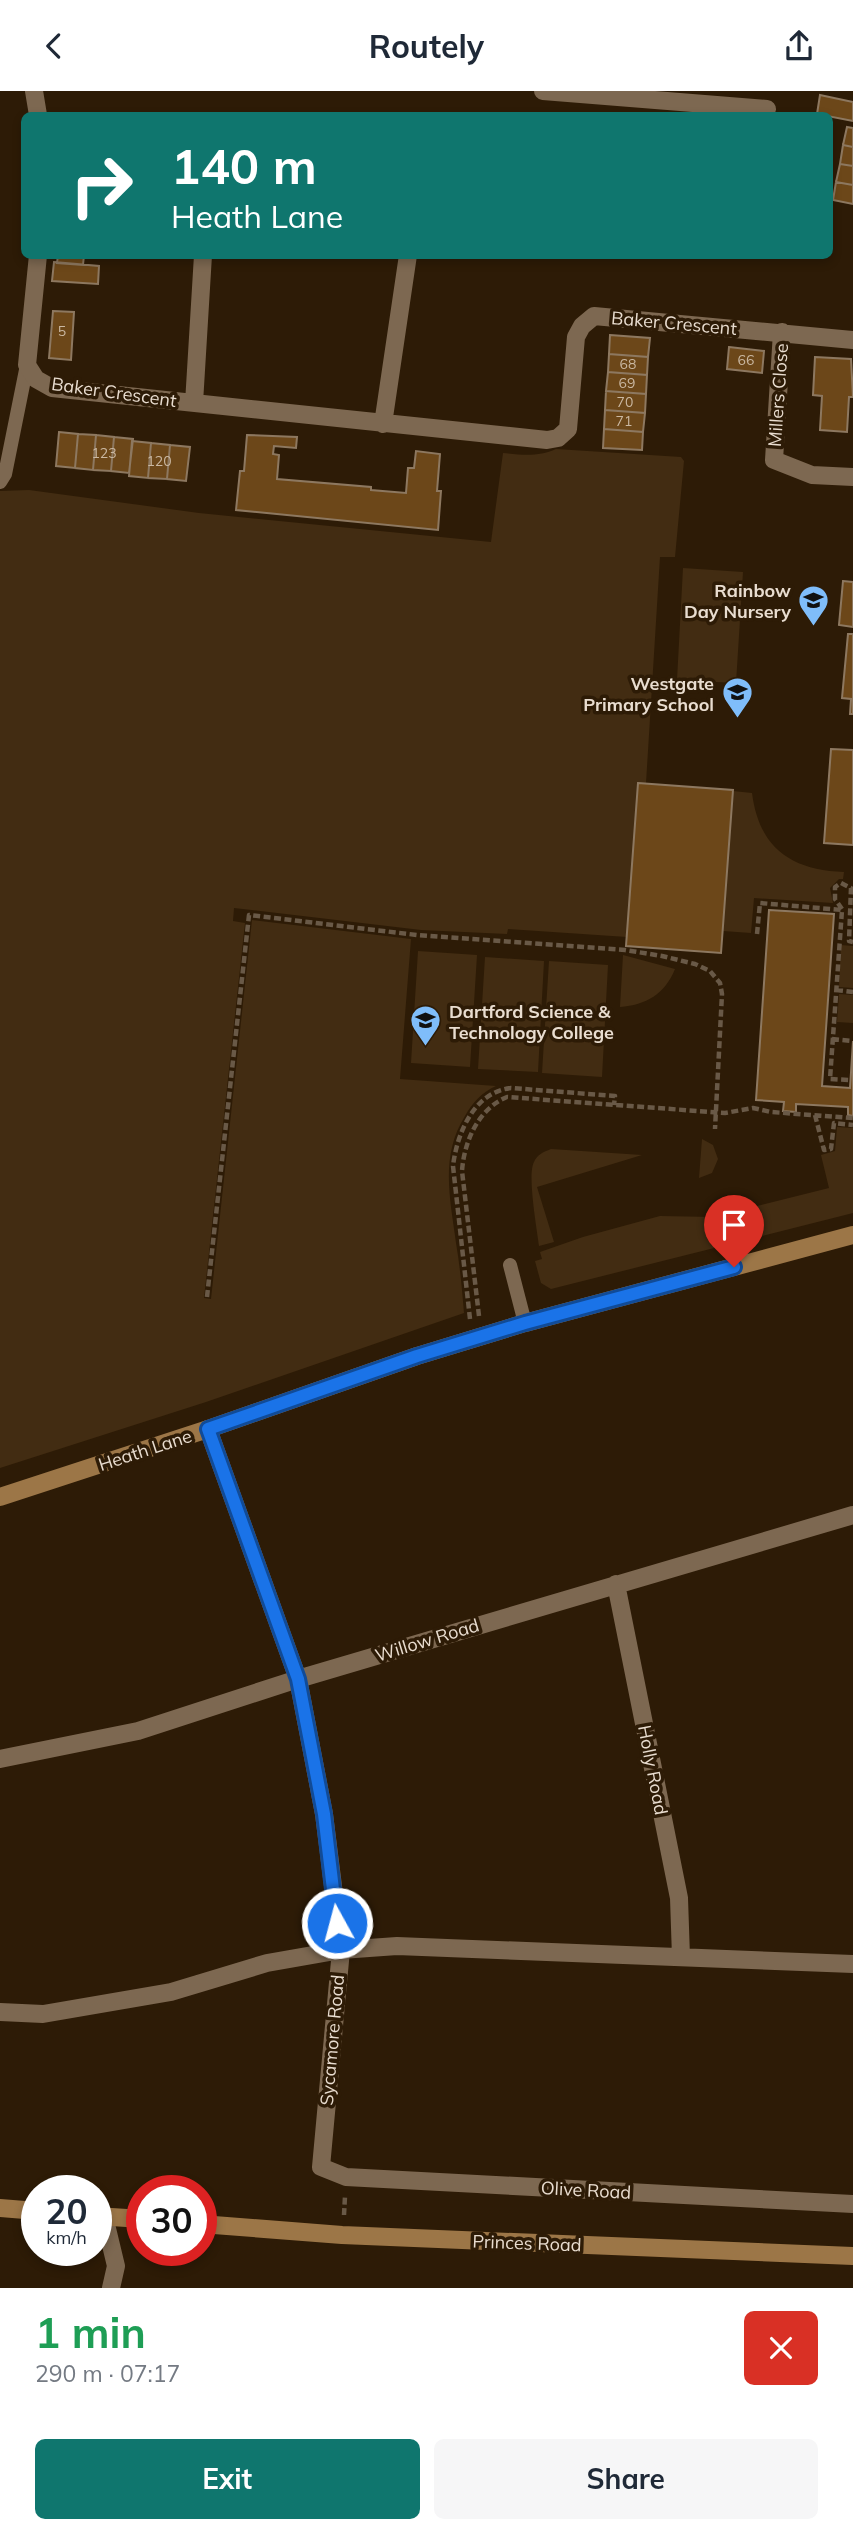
<!DOCTYPE html>
<html lang="en">
<head>
<meta charset="utf-8">
<style>
  :root { --surface:#fff; --page:#f6f6f7; --text:#1f2937; --muted:#747a83; --accent:#0f766e }
  body { margin:0; font-family:Mulish,sans-serif; background:var(--page); color:var(--text); height:100vh; display:flex; flex-direction:column; font-size:26px; white-space:nowrap }
  * { box-sizing:border-box; margin:0 }
  p { font-size:23px; color:var(--muted) }
  .icon { flex:none; width:38px; height:38px; fill:none; stroke:currentColor; stroke-width:2; stroke-linecap:round; stroke-linejoin:round }
  .map { position:relative; height:2197px; overflow:hidden }
  .details { display:flex; flex-direction:column; background:var(--surface); flex:1 }
  .details>* { flex:none }
  .top-card { position:absolute; left:21px; top:21px; width:812px; height:147px; border-radius:10px; box-shadow:0 4px 10px #0003; background:#0f766e; color:#fff; overflow:hidden }
  .speed { position:absolute; left:21px; top:2084px; display:flex; gap:14px; font-size:35px; font-weight:700; text-align:center }
  .speed>* { display:grid; place-content:center; width:91px; height:91px; border-radius:50%; background:var(--surface); box-shadow:0 4px 10px #0003; line-height:1 }
  .speed small { font-size:18px; font-weight:400 }
  .speed .limit { border:10px solid #d22; background:#fff; color:#111 }
  .pin { position:absolute; display:grid; place-items:center; width:60px; height:60px; color:#fff; margin:-72px -30px; border-radius:50% 50% 50% 0; rotate:-45deg; box-shadow:0 0 7px #0007 }
  .pin .icon { rotate:45deg }
  .me { position:absolute; width:77px; margin:-38px; rotate:353deg; stroke-linejoin:round; filter:drop-shadow(0 0 5px #0008) }
  .turn { display:flex; align-items:center; gap:24px; height:147px; padding:0 35px; font-size:32px }
  .turn .icon { width:91px; height:91px; stroke-width:2.5 }
  .turn b { display:block; font-size:49px; line-height:60px }
  .round { display:grid; place-items:center; flex:none; width:74px; height:74px; border-radius:10px; background:var(--page) }
  .headline { display:flex; align-items:center; justify-content:space-between; height:119px; padding:0 35px }
  h1 { font-size:42px; font-weight:700; line-height:52px; color:#1e9e55 }
  .primary-button { display:flex; gap:14px; margin-top:auto; padding:14px 35px }
  .primary-button a { flex:1; height:80px; border-radius:10px; background:var(--accent); color:#fff; font-size:28px; font-weight:700; line-height:80px; text-align:center }
  .primary-button a+a { background:var(--page); color:var(--text) }
  header { display:flex; justify-content:space-between; align-items:center; height:91px; padding:0 35px; background:var(--surface); font-size:32px; font-weight:700 }
  .map>svg:first-child { display:block }
  .green { fill:#422c12 }
  .building { fill:#6c4719; stroke:#8d7860; stroke-width:2 }
  .lines { fill:none; stroke-linecap:round; stroke-linejoin:round }
  .path { stroke:#695947; stroke-width:4.5; stroke-dasharray:7 3.5; stroke-linecap:butt }
  .lane { stroke:#7d6851; stroke-width:14 }
  .street { stroke:#7d6851; stroke-width:18 }
  .secondary { stroke:#9c7647; stroke-width:18 }
  .route-casing { stroke:#114b97; stroke-width:18 }
  .route { stroke:#1a73e8; stroke-width:12 }
  .labels { text-anchor:middle; dominant-baseline:central; stroke-width:7; stroke-linejoin:round; paint-order:stroke }
  .number-label { font-size:14px; fill:#cab8a2 }
  .street-label { font-size:18px; fill:#e9ddd0; stroke:#2d1b06 }
  .poi-label { font-size:18px; font-weight:bold; fill:#e9ddd0; stroke:#2d1b06; text-anchor:end }
</style>
</head>
<body>
<header><svg class="icon" aria-label="back" viewBox="0 0 24 24"><path d="M15 5l-7 7 7 7"/></svg>Routely<svg class="icon" aria-label="share" viewBox="0 0 24 24"><path d="M12 15V3M7 8l5-5 5 5M5 13v7h14v-7"/></svg></header>
<div class="map">
<svg width="853" height="2197" viewBox="0 0 853 2197">
  <rect width="100%" height="100%" fill="#2d1b06"/>
  <path class="green" d="M556,358L681,366L684,370L675,466H660L646,692H638L627,846L508,838L507,843L421,839L234,817L233,830L245,832L204,1207L211,1208L252,829L411,848L400,988L496,995C482,1001 472,1012 465,1025C440,1065 450,1107 456,1152C460,1175 462,1198 464,1222L206,1311L0,1377V400L29,399L199,422L491,451L503,362C522,364 539,366 556,358Z
    M683,477L743,481L736,592L677,589Z
    M733,700L752,702C759,757 791,779 844,781L843,788H839L830,797L833,812L754,807L751,842L723,840Z
    M841,854L853,855V897L839,896Z
    M418,860L477,864L470,976L411,972Z
    M623,864L675,878C665,903 646,914 620,916Z
    M485,866L544,870L538,981L478,978Z
    M549,870L608,874L602,986L542,982Z
    M839,903L853,904V932L837,931Z
    M837,1036L853,1037V1122L551,1198L541,1192L535,1170L542,1168L540,1161L583,1146L660,1125L713,1126L829,1097L821,1064L835,1060Z
    M702,1048L713,1054L718,1068L712,1082L699,1087Z
    M551,1058L642,1064L537,1096L554,1151L539,1155C537,1138 527,1084 534,1071C537,1064 543,1061 551,1058Z"/>
  <path class="building" d="M820,4L853,11V30L817,23Z
    M847,36L853,37V56L843,54Z
    M843,54L853,56V75L840,73Z
    M840,73L853,75V94L836,91Z
    M836,91L853,94V113L833,109Z
    M58,164H84L83,174L57,172Z
    M54,171L99,175L98,193L52,190Z
    M53,220L74,221L71,269L49,267Z
    M610,244L650,247L648,266L609,263Z
    M729,256L764,260L762,282L727,278Z
    M609,263L648,266L647,284L608,281Z
    M815,266L851,268L853,306H849L847,341L820,339L822,305L813,304Z
    M608,281L647,284L646,303L606,300Z
    M606,300L646,303L645,322L605,319Z
    M605,319L645,322L643,341L604,338Z
    M604,338L643,341L642,359L603,357Z
    M59,341L78,343L75,377L56,375Z
    M78,343L96,344L93,379L75,377Z
    M96,344L114,346L111,380L93,379Z
    M247,344L297,346L296,357L274,355L273,363L279,364L277,388L371,396V399L406,402L408,377H414L416,360L440,363L437,400H441L438,439L236,419L240,380H244Z
    M114,346L133,348L129,382L111,380Z
    M132,350L151,352L148,387L129,385Z
    M151,352L170,354L167,388L148,387Z
    M170,354L190,356L186,390L167,388Z
    M843,490L853,491V536L839,534Z
    M848,543H853V623H850L851,608L842,607Z
    M831,658L853,659V754L824,752Z
    M638,692L733,699L721,862L626,855Z
    M769,819L834,823L822,995L850,997L853,950V1025L848,1024V1016L796,1013V1021L783,1020L784,1011L756,1009Z"/>
  <g class="lines">
    <path class="path" d="M842,818L835,808V796L841,792L851,797L849,850L853,851
      M757,843L760,812L842,819L830,988L850,989
      M836,899L853,901
      M832,948L853,950
      M815,1024L824,1059L831,1058L834,1032L853,1034
      M207,1206L249,824L417,844L625,859L662,865L695,873L710,880L720,892L722,903L715,1038
      M479,1225L462,1080C464,1051 478,1018 507,1006L725,1022L753,1017L771,1021L853,1027
      M470,1228L453,1075C457,1042 474,1001 511,997L615,1005L614,1014
      M344,2124L345,2105"/>
    <path class="lane" d="M0,391L5,383L27,274
      M510,1174L525,1232"/>
    <path class="street" d="M34,0L38,24
      M543,0L767,18
      M38,164L27,274L36,288L52,297L547,349L558,347L568,338L576,246L582,235L594,225L853,249
      M782,241L774,369L812,384L853,386
      M194,312L203,164
      M383,333L408,164
      M208,1338L298,1588L324,1723L341,1859L321,2076L346,2086L853,2113
      M616,1493L679,1807L681,1866
      M0,1668L138,1640L298,1588L853,1424
      M0,1921L43,1923L171,1901L267,1872L341,1859L397,1855L853,1873
      M104,2125L116,2175L111,2197"/>
    <path class="secondary" d="M0,1406L208,1338L417,1265L525,1232L853,1144
      M0,2117L37,2120
      M96,2125L142,2128
      M201,2133L342,2144L853,2165"/>
  </g>
  <g class="lines">
    <defs>
      <path id="route" d="M337,1832L324,1723L298,1588L208,1338L417,1265L525,1232L734,1176"/>
    </defs>
    <use href="#route" class="route-casing"/>
    <use href="#route" class="route"/>
  </g>
  <defs>
    <symbol id="school-pin" viewBox="-11 -11 22 30"><path d="M0 17L-7.5 6A9.5 9.5 0 1 1 7.5 6Z" fill="#7fbdfa" stroke="#2d1b06"/><path d="M0-5L7-2L0 1L-7-2ZM-4 1L0 2.5L4 1V4Q0 6-4 4Z" fill="#111"/></symbol>
  </defs>
  <g fill-rule="evenodd">
    <use href="#school-pin" x="796" y="492" width="35" height="47"/>
    <use href="#school-pin" x="720" y="584" width="35" height="47"/>
    <use href="#school-pin" x="408" y="912" width="35" height="47"/>
  </g>
  <g class="labels">
    <g class="number-label">
      <text x="62" y="240">5</text>
      <text x="746" y="269">66</text>
      <text x="628" y="273">68</text>
      <text x="627" y="292">69</text>
      <text x="625" y="311">70</text>
      <text x="624" y="330">71</text>
      <text x="104" y="362">123</text>
      <text x="159" y="370">120</text>
    </g>
    <g class="street-label">
      <text transform="translate(674 232) rotate(5)">Baker Crescent</text>
      <text transform="translate(114 301) rotate(8)">Baker Crescent</text>
      <text transform="translate(778 304) rotate(-86)">Millers Close</text>
      <text transform="translate(145 1359) rotate(-18)">Heath Lane</text>
      <text transform="translate(427 1549) rotate(-17)">Willow Road</text>
      <text transform="translate(653 1679) rotate(79)">Holly Road</text>
      <text transform="translate(332 1949) rotate(-85)">Sycamore Road</text>
      <text transform="translate(586 2099) rotate(3)">Olive Road</text>
      <text transform="translate(527 2152) rotate(2)">Princes Road</text>
    </g>
    <g class="poi-label">
      <text x="791" y="499">Rainbow<tspan x="791" dy="21">Day Nursery</tspan></text>
      <text x="714" y="592">Westgate<tspan x="714" dy="21">Primary School</tspan></text>
      <text x="449" y="920" text-anchor="start">Dartford Science &amp;<tspan x="449" dy="21">Technology College</tspan></text>
    </g>
  </g>
</svg>
<div class="speed"><div>20<small>km/h</small></div><div class="limit">30</div></div>
<div class="pin" style="left:734px;top:1176px;background:#d93025"><svg class="icon" aria-label="arrive" viewBox="0 0 24 24"><path d="M6 21V4h12l-3 4 3 4H6"/></svg></div>
<svg class="me" style="left:337px;top:1832px" viewBox="-20 -20 40 40"><circle r="17" fill="#1a73e8" stroke="#fff" stroke-width="3"/><path d="M0-11L8 9 0 5-8 9z" fill="#fff"/></svg>
<div class="top-card">
<div class="turn"><svg class="icon" aria-label="right" viewBox="0 0 24 24"><path d="M7 20v-9h11M14 6l5 5-5 5"/></svg><div><b>140 m</b>Heath Lane</div></div>
</div>
</div>
<section class="details">
<div class="headline"><div><h1>1 min</h1><p>290 m · 07:17</p></div><a class="round" style="background:#d93025;color:#fff"><svg class="icon" aria-label="close" viewBox="0 0 24 24"><path d="M6 6l12 12M18 6L6 18"/></svg></a></div>
<div class="primary-button"><a>Exit</a><a>Share</a></div>
</section>
</body>
</html>
